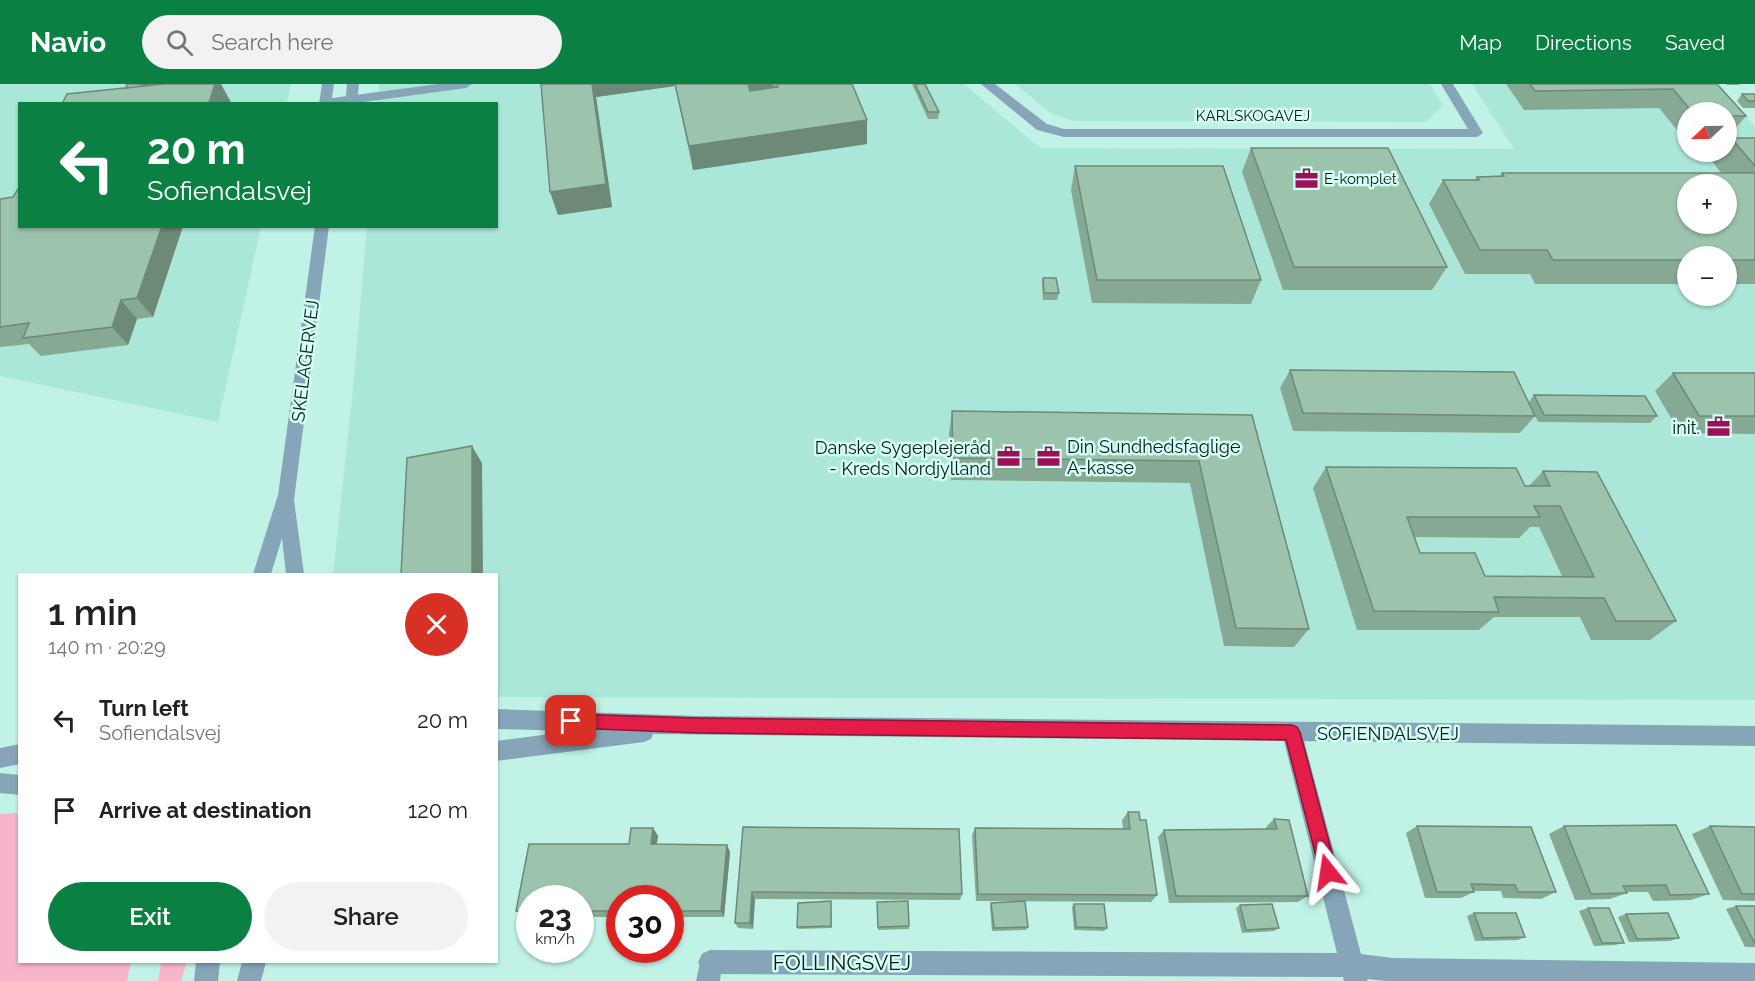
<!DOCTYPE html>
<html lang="en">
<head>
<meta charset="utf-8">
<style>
  :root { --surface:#fff; --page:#f2f2f2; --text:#202124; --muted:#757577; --accent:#0b8043 }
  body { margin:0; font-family:Raleway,sans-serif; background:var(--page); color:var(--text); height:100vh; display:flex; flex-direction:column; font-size:22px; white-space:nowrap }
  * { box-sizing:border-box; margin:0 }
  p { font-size:20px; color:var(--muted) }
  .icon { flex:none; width:33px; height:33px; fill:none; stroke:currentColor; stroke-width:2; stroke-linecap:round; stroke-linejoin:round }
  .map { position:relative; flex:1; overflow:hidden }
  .details { position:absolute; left:18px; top:489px; width:480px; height:390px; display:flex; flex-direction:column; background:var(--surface); border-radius:0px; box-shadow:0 2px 4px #0004 }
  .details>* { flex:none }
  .banner { position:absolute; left:18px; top:18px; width:480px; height:126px; border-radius:0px; box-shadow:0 2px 4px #0004; background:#0b8043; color:#fff; overflow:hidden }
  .needle { width:39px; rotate:248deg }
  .fabs { position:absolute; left:1677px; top:18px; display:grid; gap:12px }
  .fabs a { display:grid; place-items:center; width:60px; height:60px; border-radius:50%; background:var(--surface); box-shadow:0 2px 4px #0004; font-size:30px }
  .speed { position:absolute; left:516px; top:801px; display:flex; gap:12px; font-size:30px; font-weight:700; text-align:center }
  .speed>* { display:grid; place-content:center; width:78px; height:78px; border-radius:50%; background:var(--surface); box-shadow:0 2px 4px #0004; line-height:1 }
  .speed small { font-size:15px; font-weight:400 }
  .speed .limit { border:9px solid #d22; background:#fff; color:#111 }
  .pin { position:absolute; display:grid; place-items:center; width:51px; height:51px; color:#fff; margin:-26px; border-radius:12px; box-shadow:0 3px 9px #0006 }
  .me { position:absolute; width:66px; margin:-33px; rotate:345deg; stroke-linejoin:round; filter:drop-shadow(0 0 4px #0008) }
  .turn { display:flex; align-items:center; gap:21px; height:126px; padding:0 30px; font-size:27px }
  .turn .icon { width:78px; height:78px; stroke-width:2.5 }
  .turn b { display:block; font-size:42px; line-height:51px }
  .round { display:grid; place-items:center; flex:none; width:63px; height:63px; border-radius:32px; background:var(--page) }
  .summary { display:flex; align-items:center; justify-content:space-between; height:102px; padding:0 30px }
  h1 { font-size:36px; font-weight:600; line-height:45px }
  .cta { display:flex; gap:12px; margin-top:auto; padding:12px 30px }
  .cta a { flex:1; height:69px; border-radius:36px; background:var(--accent); color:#fff; font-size:24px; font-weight:600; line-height:69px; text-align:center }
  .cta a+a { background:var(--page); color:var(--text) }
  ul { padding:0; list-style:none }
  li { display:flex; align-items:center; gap:18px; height:90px; padding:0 30px }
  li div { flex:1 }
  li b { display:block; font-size:22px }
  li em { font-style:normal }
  header { display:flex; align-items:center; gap:36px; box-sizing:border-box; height:84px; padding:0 30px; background:var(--accent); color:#fff }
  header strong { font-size:28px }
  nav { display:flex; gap:33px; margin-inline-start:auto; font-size:21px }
  .search { width:420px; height:54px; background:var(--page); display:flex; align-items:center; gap:15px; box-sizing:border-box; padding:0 21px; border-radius:33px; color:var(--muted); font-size:22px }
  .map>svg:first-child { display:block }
  .built { fill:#abe7d8; fill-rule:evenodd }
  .green { fill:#f7b5ca }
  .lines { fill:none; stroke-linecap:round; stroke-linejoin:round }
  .service { fill:#87a5b9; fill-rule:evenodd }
  .minor { fill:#87a5b9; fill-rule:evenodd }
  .tertiary { fill:#87a5b9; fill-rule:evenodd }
  .wall { fill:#86a994; fill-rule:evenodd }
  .shaded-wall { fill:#6d8978 }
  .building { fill:#9cc4ac; stroke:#6d8978; stroke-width:1.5; fill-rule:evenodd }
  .route { fill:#e11d48; stroke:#92132f; stroke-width:1.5 }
  .labels { text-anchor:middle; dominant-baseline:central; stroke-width:5; stroke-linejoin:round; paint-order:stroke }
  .far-street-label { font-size:15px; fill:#091d19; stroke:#d5fef4 }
  .far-poi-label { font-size:15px; fill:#091d19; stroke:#d5fef4; text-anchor:start }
  .street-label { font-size:18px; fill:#091d19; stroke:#d5fef4 }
  .poi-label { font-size:18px; fill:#091d19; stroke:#d5fef4; text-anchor:end }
  .near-street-label { font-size:21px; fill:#091d19; stroke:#d5fef4 }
</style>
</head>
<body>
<header>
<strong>Navio</strong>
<div class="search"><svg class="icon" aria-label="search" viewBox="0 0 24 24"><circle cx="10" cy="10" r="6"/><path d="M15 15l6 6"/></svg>Search here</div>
<nav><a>Map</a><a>Directions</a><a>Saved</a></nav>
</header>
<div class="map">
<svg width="1755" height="897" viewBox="0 0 1755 897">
  <rect width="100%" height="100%" fill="#c0f3e6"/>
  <path class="built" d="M0,0H291L287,19L20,20V142L261,143L218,338L0,292Z
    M379,0H964L1040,64L1514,65L1472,0H1717L1755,43V616L497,613L496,490H333L353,305L367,143L496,142V20L377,19ZM1688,28H1726V68H1688ZM1688,100H1726V140H1688ZM1688,172H1726V212H1688Z
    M1015,0H1430L1443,21L1426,38L1074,37L1050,29Z"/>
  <path class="green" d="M19,729L20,878H131L127,897H0V730Z
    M161,878H187L181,897H158Z"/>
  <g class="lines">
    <path class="service" d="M438,0H472L466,4L349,20L319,19L325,15Z
      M710,866L718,870L722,878L720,897H696L702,870Z"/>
    <path class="minor" d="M981,0H995L1047,40L1064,45H1468L1441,0H1453L1483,49L1477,53H1064L1037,46Z
      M1292,639L1299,642L1302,649L1361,870L1393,874L1755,879V897H1387L1367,895L1368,897H1344L1343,893L710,890L702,886L698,878L702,870L710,866L1337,869L1282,649L1285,642Z"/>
    <path class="tertiary" d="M322,0H334L331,20H319Z
      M347,0H359L357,20H345Z
      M315,142H329L294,416L304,490H286L282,454L271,490H253L278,411Z
      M496,625L698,632L1755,642V662L653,650L651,655L644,658L496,677V657L573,647L496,645Z
      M20,660V680L0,684V664Z
      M0,689L20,691V711L0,709Z
      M196,878H220L218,897H194Z
      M242,878H266L261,897H237Z"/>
  </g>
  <path class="wall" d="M541,0H852L867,60L693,86L675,2L596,13L612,123L558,131Z
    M912,0H925L939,28L938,35H928Z
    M1506,0H1717L1746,32L1730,51H1726V28H1688V51H1681L1659,24L1524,26Z
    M1726,0H1740L1739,1H1727Z
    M1742,10L1755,11V24H1743L1737,17Z
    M1731,54H1755V200H1726V172H1688V200H1535L1530,190H1465L1429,120L1443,96H1475L1477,93L1500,92L1502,89H1721L1712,77L1720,68H1726V59Z
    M1251,64L1447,183L1432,206H1283L1242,88Z
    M1075,82L1261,196L1251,220L1092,219L1071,106Z
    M13,113L20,142H183L153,233L137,235L128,261L41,272L29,260L0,263V115Z
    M1043,194L1059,209L1057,216H1043L1042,200Z
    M1290,286L1535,332L1520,349L1293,347L1280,304Z
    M1673,289H1755V350L1680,349L1655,307Z
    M1534,311L1657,332L1650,339L1538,338L1529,318Z
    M952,327L1252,331L1309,545L1294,563L1224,562L1190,399L951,396L949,349Z
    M1326,383L1525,402H1529L1543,387L1676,537L1650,556H1591L1580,533H1494L1479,546H1357L1313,404ZM1530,443H1539L1562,492H1485L1420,469L1415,453L1519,454Z
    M1128,728L1157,811L1151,818L976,817L972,751L975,744L1123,745L1122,736Z
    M1274,735L1308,812L1298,818L1169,819L1158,753L1164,746L1267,745L1266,743Z
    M1417,742L1556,808L1541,815L1503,814L1501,807H1473L1474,808L1461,814H1425L1406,749Z
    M1564,742L1709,810L1691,816L1653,817L1648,808H1626L1627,809L1610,815L1575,816L1549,750Z
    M1710,742L1755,743V817L1723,816L1692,750Z
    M743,743L962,810L960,816L755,815L753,845L738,844L735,839Z
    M631,744H653L658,752L657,760L727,761L730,768L724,833H670V814H620V833H580V814H530V833H524L516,827L529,760H629Z
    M831,817L832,844L798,845L797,843Z
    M877,818L909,842V845L878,846Z
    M991,819L1028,843L1026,846L992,847L990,822Z
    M1074,820L1107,844L1104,847L1074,846L1072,823Z
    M1240,821L1279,844L1274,847L1242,849L1236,824Z
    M1736,822H1755V863H1745L1726,825Z
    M1588,824L1624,859L1615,861L1594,862L1579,827Z
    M1474,829L1525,853L1518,856L1475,857L1467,832Z
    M1626,830L1679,854L1670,857L1629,858L1618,833Z"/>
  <path class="shaded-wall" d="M143,0H163L138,20Z
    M215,0H221L232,20H209Z
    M592,0H675V2L596,13L612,123L558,131L550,108Z
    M746,0H773L774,8L747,12Z
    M867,36V60L693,86L689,62Z
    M162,142H183L153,233L137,214Z
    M121,216L137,235L128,261L112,243Z
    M472,362L482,379L483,490H472Z
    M653,744L658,752L655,768L651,760Z
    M727,761L730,768L724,833L721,827Z
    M752,808L755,815L753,845L750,839Z"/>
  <path class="building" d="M127,0H143L142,2L126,4Z
    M163,0H215L209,19L62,20L67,10Z
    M541,0H592L606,100L550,108Z
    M675,0H748L750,7L778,3L777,0H852L867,36L689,62Z
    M915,0H925L939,28H928Z
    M1530,0H1717L1746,32H1726V28H1692L1673,5L1535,7Z
    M1742,10H1754L1755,11V17H1748Z
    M1731,54H1755V82Z
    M1251,64H1388L1447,183H1294Z
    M1075,82H1223L1261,196H1097Z
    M1502,89H1755V176H1726V172H1688V176H1553L1547,166H1480L1443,96H1479L1477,93L1504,92ZM1688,100H1726V140H1688Z
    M18,105H20V142H162L137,214L121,216L112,243L23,254L29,239L0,243V115L13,113Z
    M1043,194H1056L1059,209H1044Z
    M1290,286L1514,288L1535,332L1303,329Z
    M1673,289H1755V332H1699Z
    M1534,311L1645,312L1657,332L1544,331Z
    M952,327L1252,331L1309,545L1236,544L1199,377L953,374Z
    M472,362V490H401L407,374Z
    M1326,383L1516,384L1525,402H1550L1543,387L1597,388L1676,537H1616L1604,514L1494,513L1499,528L1374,527ZM1534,422H1560L1594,493L1485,492L1475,469H1420L1407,433H1540Z
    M1128,728H1139L1140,736H1146L1157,811L978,810L975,744L1130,745Z
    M1274,735L1289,736L1308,812H1176L1164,746L1277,745Z
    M1676,741L1709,810L1670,811L1666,801L1623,802L1627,809L1591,810L1564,742Z
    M1417,742L1531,743L1556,808H1518L1515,801L1471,800L1474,808H1437Z
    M1710,742L1755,743V810H1742Z
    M743,743L959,745L962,810L752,808L750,839H735Z
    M631,744H653L651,760L727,761L721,827H670V814H620V827H580V814H530V827H516L529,760H629Z
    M831,817V842L797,843L798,819Z
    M908,817L909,842L878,843L877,818Z
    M1025,817L1028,843L994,844L991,819Z
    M1074,820H1104L1107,844L1076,843Z
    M1272,820L1279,844L1246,846L1240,821Z
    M1736,822H1755V860Z
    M1588,824H1609L1624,859H1602Z
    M1474,829H1516L1525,853L1483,854Z
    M1668,829L1679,854L1637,855L1626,830Z"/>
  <path class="route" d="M571,630L698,634L1292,641L1297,643L1300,648L1337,788L1334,794L1328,796L1322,794L1320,788L1286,656L698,649L571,644L566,642L563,637L566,632Z"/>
  <defs>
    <symbol id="office-bare" viewBox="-9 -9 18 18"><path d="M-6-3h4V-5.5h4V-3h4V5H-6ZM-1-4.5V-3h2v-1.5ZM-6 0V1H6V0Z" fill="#9f0e57" stroke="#d5fef4" stroke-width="2.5" paint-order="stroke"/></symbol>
  </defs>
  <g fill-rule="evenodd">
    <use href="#office-bare" x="1290" y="78" width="33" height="33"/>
    <use href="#office-bare" x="1702" y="326" width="33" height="33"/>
    <use href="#office-bare" x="1032" y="356" width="33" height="33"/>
    <use href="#office-bare" x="992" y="356" width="33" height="33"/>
  </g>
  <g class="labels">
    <g class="far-street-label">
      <text x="1253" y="32">KARLSKOGAVEJ</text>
    </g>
    <g class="far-poi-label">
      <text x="1324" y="95">E-komplet</text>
    </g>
    <g class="street-label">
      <text transform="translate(305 277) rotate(-83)">SKELAGERVEJ</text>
      <text x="1388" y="649">SOFIENDALSVEJ</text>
    </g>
    <g class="poi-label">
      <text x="1700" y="343">init.</text>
      <text x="1067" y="362" text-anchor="start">Din Sundhedsfaglige<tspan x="1067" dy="21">A-kasse</tspan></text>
      <text x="991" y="363">Danske Sygeplejeråd<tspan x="991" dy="21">- Kreds Nordjylland</tspan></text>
    </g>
    <g class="near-street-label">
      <text x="842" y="878">FOLLINGSVEJ</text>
    </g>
  </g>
</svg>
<div class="fabs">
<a><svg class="needle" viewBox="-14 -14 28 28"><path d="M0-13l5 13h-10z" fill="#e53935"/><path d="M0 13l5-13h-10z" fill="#757577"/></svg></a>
<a>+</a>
<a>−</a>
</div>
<div class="speed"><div>23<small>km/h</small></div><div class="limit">30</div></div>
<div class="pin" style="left:571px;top:637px;background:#d93025"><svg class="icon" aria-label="arrive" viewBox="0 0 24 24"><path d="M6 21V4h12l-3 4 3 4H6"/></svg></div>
<svg class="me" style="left:1328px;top:788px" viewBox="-20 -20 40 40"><path d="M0-17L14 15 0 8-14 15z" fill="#e11d48" stroke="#fff" stroke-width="4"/></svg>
<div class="banner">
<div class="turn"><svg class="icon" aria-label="left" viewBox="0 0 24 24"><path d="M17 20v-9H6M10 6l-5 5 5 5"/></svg><div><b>20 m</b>Sofiendalsvej</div></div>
</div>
<section class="details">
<div class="summary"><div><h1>1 min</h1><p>140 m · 20:29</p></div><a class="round" style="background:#d93025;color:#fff"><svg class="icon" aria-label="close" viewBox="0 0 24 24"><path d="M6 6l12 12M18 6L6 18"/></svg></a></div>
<ul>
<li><svg class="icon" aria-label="left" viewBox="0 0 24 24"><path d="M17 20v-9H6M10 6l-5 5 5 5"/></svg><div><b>Turn left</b><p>Sofiendalsvej</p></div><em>20 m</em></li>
<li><svg class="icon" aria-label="arrive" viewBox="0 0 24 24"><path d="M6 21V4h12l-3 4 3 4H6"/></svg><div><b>Arrive at destination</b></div><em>120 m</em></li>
</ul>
<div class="cta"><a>Exit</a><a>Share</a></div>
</section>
</div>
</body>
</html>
